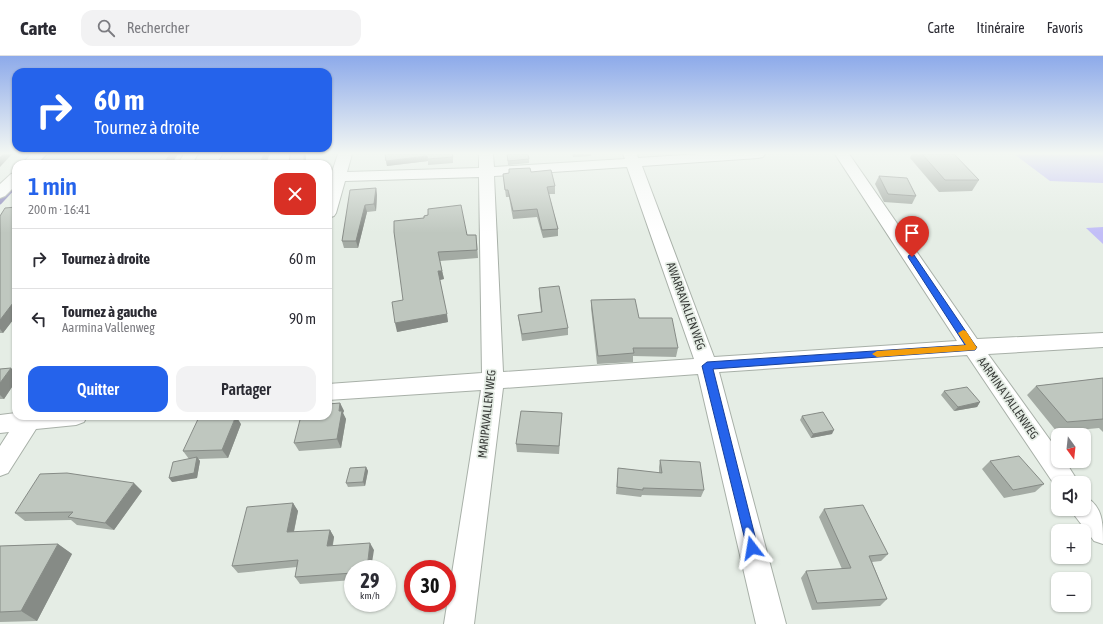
<!DOCTYPE html>
<html lang="fr">
<head>
<meta charset="utf-8">
<style>
  :root { --surface:#fff; --page:#f2f2f3; --text:#2b2b33; --muted:#7c7c81; --line:#e1e1e2; --accent:#2563eb }
  body { margin:0; font-family:"Asap Condensed",sans-serif; background:var(--page); color:var(--text); height:100vh; display:flex; flex-direction:column; font-size:15px; white-space:nowrap }
  * { box-sizing:border-box; margin:0 }
  p { font-size:13px; color:var(--muted) }
  .icon { flex:none; width:22px; height:22px; fill:none; stroke:currentColor; stroke-width:2; stroke-linecap:round; stroke-linejoin:round }
  .map { position:relative; flex:1; overflow:hidden }
  .drawer { position:absolute; left:12px; top:104px; width:320px; height:260px; display:flex; flex-direction:column; background:var(--surface); border-radius:12px; box-shadow:0 1px 3px #0004 }
  .drawer>* { flex:none }
  .banner { position:absolute; left:12px; top:12px; width:320px; height:84px; border-radius:12px; box-shadow:0 1px 3px #0004; background:#2563eb; color:#fff; overflow:hidden }
  .needle { width:26px; rotate:165deg }
  .fabs { position:absolute; left:1051px; top:372px; display:grid; gap:8px }
  .fabs a { display:grid; place-items:center; width:40px; height:40px; border-radius:8px; background:var(--surface); box-shadow:0 1px 3px #0004; font-size:20px }
  .speed { position:absolute; left:344px; top:504px; display:flex; gap:8px; font-size:20px; font-weight:700; text-align:center }
  .speed>* { display:grid; place-content:center; width:52px; height:52px; border-radius:50%; background:var(--surface); box-shadow:0 1px 3px #0004; line-height:1 }
  .speed small { font-size:10px; font-weight:400 }
  .speed .limit { border:6px solid #d22; background:#fff; color:#111 }
  .pin { position:absolute; display:grid; place-items:center; width:34px; height:34px; color:#fff; margin:-41px -17px; border-radius:50% 50% 50% 0; rotate:-45deg; box-shadow:0 0 4px #0007 }
  .pin .icon { rotate:45deg }
  .me { position:absolute; width:44px; margin:-22px; rotate:346deg; stroke-linejoin:round; filter:drop-shadow(0 0 3px #0008) }
  .turn { display:flex; align-items:center; gap:14px; height:84px; padding:0 16px; font-size:18px }
  .turn .icon { width:52px; height:52px; stroke-width:2.5 }
  .turn b { display:block; font-size:28px; line-height:34px }
  .round { display:grid; place-items:center; flex:none; width:42px; height:42px; border-radius:12px; background:var(--page) }
  .overview { display:flex; align-items:center; justify-content:space-between; height:68px; padding:0 16px }
  h1 { font-size:24px; font-weight:600; line-height:30px; color:var(--accent) }
  .primary-button { display:flex; gap:8px; margin-top:auto; padding:8px 16px }
  .primary-button a { flex:1; height:46px; border-radius:12px; background:var(--accent); color:#fff; font-size:16px; font-weight:600; line-height:46px; text-align:center }
  .primary-button a+a { background:var(--page); color:var(--text) }
  ul { padding:0; list-style:none }
  li { display:flex; align-items:center; gap:12px; height:60px; padding:0 16px; border-top:1px solid var(--line) }
  li div { flex:1 }
  li b { display:block; font-size:15px }
  li em { font-style:normal }
  header { display:flex; align-items:center; gap:24px; box-sizing:border-box; height:56px; padding:0 20px; background:var(--surface); border-bottom:1px solid var(--line) }
  header strong { font-size:19px }
  nav { display:flex; gap:22px; margin-inline-start:auto; font-size:14px }
  .search { width:280px; height:36px; background:var(--page); display:flex; align-items:center; gap:10px; box-sizing:border-box; padding:0 14px; border-radius:12px; color:var(--muted); font-size:15px }
  .map>svg:first-child { display:block }
  .green { fill:#c2bef7 }
  .lines { fill:none; stroke-linecap:round; stroke-linejoin:round }
  .stream { stroke:#8480b7; stroke-width:4.5 }
  .minor-casing { stroke:#a8b0a8; stroke-width:2 }
  .minor { fill:#fff; fill-rule:evenodd }
  .wall { fill:#a4aba4 }
  .shaded-wall { fill:#868b86 }
  .building { fill:#bfc7bf; stroke:#868b86 }
  .route { fill:#2563eb; stroke:#184099 }
  .slow { fill:#f59e0b }
  .labels { text-anchor:middle; dominant-baseline:central; stroke-width:3.5; stroke-linejoin:round; paint-order:stroke }
  .street-label { font-size:12px; fill:#3a3d3a; stroke:#e5ede5 }
</style>
</head>
<body>
<header>
<strong>Carte</strong>
<div class="search"><svg class="icon" aria-label="search" viewBox="0 0 24 24"><circle cx="10" cy="10" r="6"/><path d="M15 15l6 6"/></svg>Rechercher</div>
<nav><a>Carte</a><a>Itinéraire</a><a>Favoris</a></nav>
</header>
<div class="map">
<svg width="1103" height="568" viewBox="0 0 1103 568">
  <rect width="100%" height="100%" fill="#e5ede5"/>
  <path class="green" d="M1014,98H1103V127L1050,125Z
    M1103,171V188L1086,172Z"/>
  <g class="lines">
    <path class="stream" d="M0,146L16,129"/>
    <defs>
      <path id="minor" d="M31,98H46L37,108H22Z
        M184,98H198L192,108H178Z
        M338,98H352L347,116L479,112V98H493L494,111L625,103L623,98H637L638,102L699,98H765L763,101L758,102L642,110L714,301L957,285L835,98H849L977,283L1103,277V291L988,298L1058,395V405H1065L1079,427H1058V434L967,299L719,316L786,568H756L698,318L503,332L474,568H444L481,334L328,344V328L482,317L479,121L345,125L336,157L334,160L328,162V131L330,125H328V117L332,116ZM627,111L694,303L503,316L494,120Z
        M16,117V129L5,140L0,142V128L11,118Z
        M16,357V360H87L84,366L76,369L36,373L8,417L0,420V390L9,376L0,377V359Z
        M1084,440C1103,450 1103,466 1103,488L1094,485L1075,460L1072,453H1084Z"/>
    </defs>
    <use href="#minor" class="minor-casing"/>
    <use href="#minor" class="minor"/>
  </g>
  <path class="wall" d="M453,98V107L428,109V105L387,110L386,105Z
    M507,98L529,103V107L508,109Z
    M572,98H591V100L573,101Z
    M912,98H954L979,124L972,135L939,136L910,102Z
    M531,116L555,130V138H549L558,173V180L543,182L537,161L513,163L509,141H506L503,118Z
    M879,120L916,140L912,148L884,146L875,128Z
    M376,132L377,139L376,155L367,156L358,192H344L342,185Z
    M16,151V260L3,277H0V160Z
    M428,159L467,179L477,187L478,202L440,205L444,223L440,224L448,266L397,276L403,244L424,162Z
    M539,232L568,272V279L522,285L519,266L518,259L541,256L539,239Z
    M591,244L639,262L678,292L676,301L633,300V306L597,308L591,252Z
    M11,312L16,318V325L4,343H0V313Z
    M1103,322V376L1099,372L1057,376L1027,339L1036,330Z
    M944,335L980,346L977,351L954,355L941,339Z
    M340,347L344,355L343,357L346,363L341,392L299,395L294,387Z
    M562,357L559,398L517,396L516,388Z
    M802,360L832,378L811,382L800,364Z
    M241,368L228,402L198,403L200,405L197,422L172,426L189,403L183,395Z
    M660,404L704,434L701,441L642,439L641,441L616,438L618,412L659,417V411Z
    M990,405L1044,428L1035,436L1004,442L982,413Z
    M366,411L368,415L365,430L348,431L346,427Z
    M142,435L114,474L77,469L71,464L25,465L15,457Z
    M293,447L298,455L294,476L330,474L334,481L333,489L374,494L353,513V524L300,528L295,521L297,511L238,517L232,510Z
    M824,453L888,498L881,505L872,506L887,543L880,550L812,554L801,522L806,515L842,513L819,461Z
    M58,488L72,498L37,565L0,566V490Z"/>
  <path class="shaded-wall" d="M3,98H12L0,111V101Z
    M170,98H178L172,108H163Z
    M264,98H270L266,108H261L260,107Z
    M304,98H306V108H292Z
    M427,100L428,105L387,110L386,105Z
    M376,132L377,139L376,155L374,148Z
    M365,149L367,156L358,192L356,185Z
    M438,215H442L444,223L439,224Z
    M16,243V260L3,277L0,273V264Z
    M447,258L448,266L397,276L395,267Z
    M11,312L16,318V325L4,343L0,339V327Z
    M980,346L977,351L954,355L958,351Z
    M340,347L344,355L343,357L346,363L341,392L337,383L339,355Z
    M236,360L241,368L228,402L222,394Z
    M834,374L832,378L811,382L813,378Z
    M197,401L200,405L197,422L172,426L169,422Z
    M366,411L368,415L365,430L363,426Z
    M134,427L142,435L114,474L105,467Z
    M293,447L298,455L292,484L287,476Z
    M330,474L334,481L331,497L327,490Z
    M370,487L374,494L371,513H367Z
    M58,488L72,498L37,565L21,555Z"/>
  <path class="building" d="M48,98H170L163,108H38Z
    M223,98H264L260,107L243,108H217Z
    M290,98H304V106L289,108Z
    M385,98H452L453,101L428,103L427,100L386,105Z
    M507,98H528L529,103L508,105Z
    M922,98H954L979,124H945Z
    M530,112L531,116L551,114L555,130L547,131L558,173L542,174L537,153L513,155L508,134H505L503,118L509,117V113Z
    M879,120L907,122L916,140L888,138Z
    M376,132L374,148L365,149L356,185H342L350,134Z
    M461,149L467,179H476L477,194L438,196L442,215H438L447,258L395,267L392,246L403,244L394,176V165L424,162V160L428,159V153Z
    M16,151V243L0,264V160L5,152Z
    M559,230L568,272L522,278L518,259L542,256L539,232Z
    M635,243L639,262H672L678,292H633L634,297L598,300L591,244Z
    M11,312L0,327V313Z
    M1103,322V363L1067,366L1036,330Z
    M967,331L980,346L958,351L944,335Z
    M340,347L339,355H342L337,383L294,387L301,360H328V348Z
    M521,355L562,357L559,390L516,388Z
    M823,356L834,374L813,378L802,360Z
    M236,360L222,394L183,395L199,361Z
    M1019,400L1044,428L1013,434L990,405Z
    M197,401L194,417L169,422L173,406Z
    M660,404L700,406L704,434L643,432V434L617,431L618,412L662,417Z
    M366,411L363,426L346,427L350,412Z
    M67,417L134,427L105,467L68,461L73,456L15,457L40,418Z
    M293,447L287,476L330,474L327,490L370,487L367,513H353V517L295,521L298,504L232,510L247,451Z
    M863,449L888,498L869,500L887,543L817,547L806,515L851,512L824,453Z
    M58,488L21,555L0,556V490Z"/>
  <linearGradient id="sky" x2="0" y2="1"><stop stop-color="#8daaea"/><stop offset="0.55" stop-color="#f3f7f3"/><stop offset="1" stop-color="#f3f7f3" stop-opacity="0"/></linearGradient>
  <rect width="1103" height="177" fill="url(#sky)"/>
  <path class="route" d="M909,199H914L975,289L977,291L975,294L713,313L758,492L757,496L752,498L748,496L702,310L707,306L965,289L908,201Z"/>
  <path class="slow" d="M963,274L966,275L975,289L977,291L975,294L877,301L872,298L877,295L966,289L958,277Z"/>
  <g class="labels">
    <g class="street-label">
      <text transform="translate(686 250) rotate(70)">AWARRAVALLEN WEG</text>
      <text transform="translate(1008 342) rotate(55)">AARMINA VALLENWEG</text>
      <text transform="translate(487 358) rotate(-84)">MARIPAVALLEN WEG</text>
    </g>
  </g>
</svg>
<div class="fabs">
<a><svg class="needle" viewBox="-14 -14 28 28"><path d="M0-13l5 13h-10z" fill="#e53935"/><path d="M0 13l5-13h-10z" fill="#7c7c81"/></svg></a>
<a><svg class="icon" aria-label="sound" viewBox="0 0 24 24"><path d="M4 9h4l5-4v14l-5-4H4zM17 9q2 3 0 6"/></svg></a>
<a>+</a>
<a>−</a>
</div>
<div class="speed"><div>29<small>km/h</small></div><div class="limit">30</div></div>
<div class="pin" style="left:912px;top:201px;background:#d93025"><svg class="icon" aria-label="arrive" viewBox="0 0 24 24"><path d="M6 21V4h12l-3 4 3 4H6"/></svg></div>
<svg class="me" style="left:752px;top:492px" viewBox="-20 -20 40 40"><path d="M0-17L14 15 0 8-14 15z" fill="#2563eb" stroke="#fff" stroke-width="4"/></svg>
<div class="banner">
<div class="turn"><svg class="icon" aria-label="right" viewBox="0 0 24 24"><path d="M7 20v-9h11M14 6l5 5-5 5"/></svg><div><b>60 m</b>Tournez à droite</div></div>
</div>
<section class="drawer">
<div class="overview"><div><h1>1 min</h1><p>200 m · 16:41</p></div><a class="round" style="background:#d93025;color:#fff"><svg class="icon" aria-label="close" viewBox="0 0 24 24"><path d="M6 6l12 12M18 6L6 18"/></svg></a></div>
<ul>
<li><svg class="icon" aria-label="right" viewBox="0 0 24 24"><path d="M7 20v-9h11M14 6l5 5-5 5"/></svg><div><b>Tournez à droite</b></div><em>60 m</em></li>
<li><svg class="icon" aria-label="left" viewBox="0 0 24 24"><path d="M17 20v-9H6M10 6l-5 5 5 5"/></svg><div><b>Tournez à gauche</b><p>Aarmina Vallenweg</p></div><em>90 m</em></li>
</ul>
<div class="primary-button"><a>Quitter</a><a>Partager</a></div>
</section>
</div>
</body>
</html>
